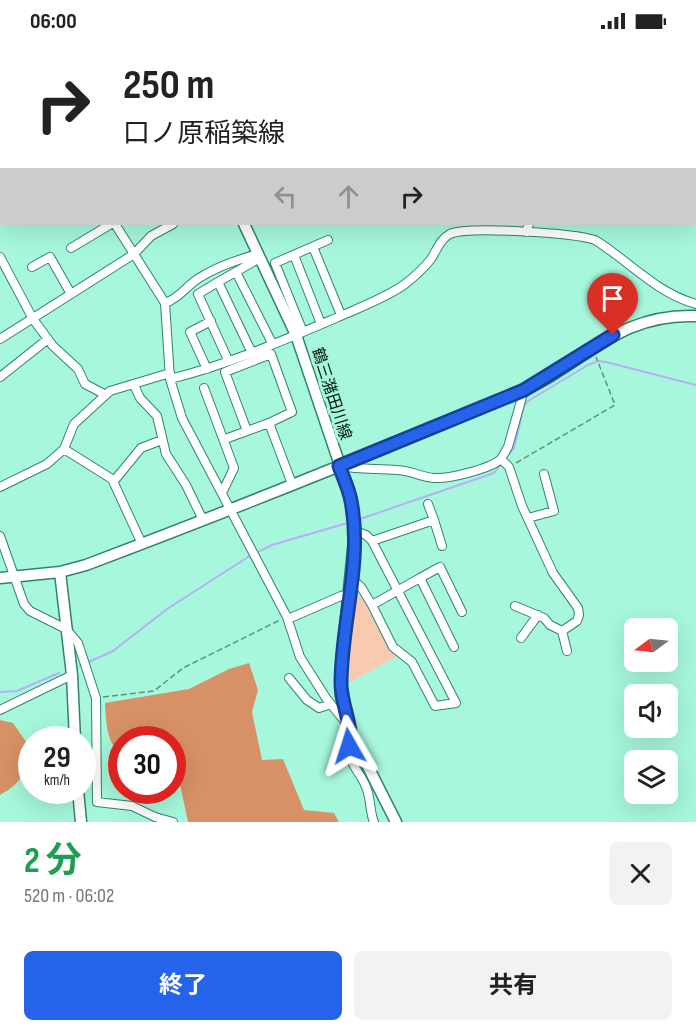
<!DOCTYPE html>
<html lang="ja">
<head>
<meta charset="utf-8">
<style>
  :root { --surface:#fff; --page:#f2f2f2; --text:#222; --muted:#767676; --accent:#2563eb }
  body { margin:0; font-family:"Sofia Sans Condensed","Noto Sans JP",sans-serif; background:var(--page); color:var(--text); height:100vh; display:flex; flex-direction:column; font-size:22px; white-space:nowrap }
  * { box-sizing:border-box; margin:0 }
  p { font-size:20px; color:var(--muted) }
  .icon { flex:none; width:33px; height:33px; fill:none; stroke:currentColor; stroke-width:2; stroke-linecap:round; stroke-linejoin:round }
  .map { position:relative; height:780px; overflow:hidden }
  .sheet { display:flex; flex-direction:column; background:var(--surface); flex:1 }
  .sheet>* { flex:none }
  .hud { position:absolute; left:0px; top:0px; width:696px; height:183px; box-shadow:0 6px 24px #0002; background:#fff; color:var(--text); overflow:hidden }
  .needle { width:39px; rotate:255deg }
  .fabs { position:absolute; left:624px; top:576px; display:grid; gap:12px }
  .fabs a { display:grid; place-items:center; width:54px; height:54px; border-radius:9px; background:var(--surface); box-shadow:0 6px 24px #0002; font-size:30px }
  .speed { position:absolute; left:18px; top:684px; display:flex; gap:12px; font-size:30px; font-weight:700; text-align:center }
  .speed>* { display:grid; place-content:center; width:78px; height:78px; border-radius:50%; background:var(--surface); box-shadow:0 6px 24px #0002; line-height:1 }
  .speed small { font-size:15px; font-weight:400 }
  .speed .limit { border:9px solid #d22; background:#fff; color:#111 }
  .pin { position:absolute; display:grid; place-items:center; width:51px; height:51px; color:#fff; margin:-62px -26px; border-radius:50% 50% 50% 0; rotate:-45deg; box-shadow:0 0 6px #0007 }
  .pin .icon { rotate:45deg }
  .me { position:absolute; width:66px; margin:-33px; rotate:354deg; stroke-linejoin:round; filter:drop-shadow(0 0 4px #0008) }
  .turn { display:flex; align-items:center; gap:21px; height:126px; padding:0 24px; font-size:27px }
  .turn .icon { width:78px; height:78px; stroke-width:2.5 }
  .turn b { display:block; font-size:42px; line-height:51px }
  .lanes { display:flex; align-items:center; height:57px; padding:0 24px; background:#0003; justify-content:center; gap:30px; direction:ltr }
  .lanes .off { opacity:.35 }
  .round { display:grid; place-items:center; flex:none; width:63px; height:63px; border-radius:9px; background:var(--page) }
  .summary { display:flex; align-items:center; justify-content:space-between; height:102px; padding:0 24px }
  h1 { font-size:36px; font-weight:700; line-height:45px; color:#1e9e55 }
  .primary-button { display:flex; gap:12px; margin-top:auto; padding:12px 24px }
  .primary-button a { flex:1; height:69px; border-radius:9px; background:var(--accent); color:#fff; font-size:24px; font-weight:700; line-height:69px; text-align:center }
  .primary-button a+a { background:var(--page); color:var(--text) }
  .status { display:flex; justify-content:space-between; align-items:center; height:42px; padding:0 30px; background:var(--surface); direction:ltr }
  .status svg { height:16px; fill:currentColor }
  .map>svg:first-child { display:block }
  .green { fill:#f9caaf }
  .forest { fill:#d89167 }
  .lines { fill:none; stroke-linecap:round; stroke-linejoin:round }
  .stream { stroke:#b9aef7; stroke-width:2 }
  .street-casing { stroke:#31846c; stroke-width:10 }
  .secondary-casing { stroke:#31846c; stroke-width:13 }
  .path { stroke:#5c9380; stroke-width:1.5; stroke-dasharray:6 3; stroke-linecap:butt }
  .street { stroke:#fff; stroke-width:8 }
  .secondary { stroke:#fff; stroke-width:10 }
  .route-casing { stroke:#184099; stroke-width:15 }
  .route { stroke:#2563eb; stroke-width:10 }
  .labels { text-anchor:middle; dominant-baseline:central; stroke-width:6; stroke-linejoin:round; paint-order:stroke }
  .street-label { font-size:16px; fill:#011911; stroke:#a6f7db }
</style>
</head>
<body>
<div class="status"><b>06:00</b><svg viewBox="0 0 49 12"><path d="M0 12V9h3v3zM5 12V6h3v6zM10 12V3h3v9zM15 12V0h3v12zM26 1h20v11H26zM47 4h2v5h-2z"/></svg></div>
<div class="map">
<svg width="696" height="780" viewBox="0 0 696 780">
  <rect width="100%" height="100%" fill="#a6f7db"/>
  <path class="green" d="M354,552L361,555L365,559L390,609L397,614L349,641L347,613Z"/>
  <path class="forest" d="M249,621L258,648L252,670L262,718L283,717L304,768L334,771L339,780H188L177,728L173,727L172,698H122L121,712C106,702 106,677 105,661L189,647L229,627Z
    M0,678L13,681L31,707C25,731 23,740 0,753Z"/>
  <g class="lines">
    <path class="stream" d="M357,478L494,431L514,406L524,364L528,359L588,323L598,319L606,320L696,343
      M80,624L113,609L167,567L248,515L272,503L351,480
      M0,650L17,649L59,631"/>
    <defs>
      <path id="street" d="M17,0V2
        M680,2L681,0
        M694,72H696
        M115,182L165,261L170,337L182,376L287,575L300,615L326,656L346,681
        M526,190L529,182
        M313,205L341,273
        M71,206L111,182
        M294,213L321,282
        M0,215L33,277L53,304L78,327L85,342L106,353
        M32,225L50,215L71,252
        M236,230L272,301
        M218,240L260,216
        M165,261C179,256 185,246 196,238C215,225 236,218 258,212
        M303,290L275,221L328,198
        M0,297L134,212L151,194L173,182
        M228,318L198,252L218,240L251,309
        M207,327L190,290L211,279
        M0,335L48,297
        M170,337C227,323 282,299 336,276C356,267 388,255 405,242C414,235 424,226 431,217C437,208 440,197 450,192C469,184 573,191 595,198C629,219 656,251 696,262
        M134,343L140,356L157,374L166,412L186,443L203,478
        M204,346L234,426L222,451
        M269,381L247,389L225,330L271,312L292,370L269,381L292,442
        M225,397L247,389
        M341,424C360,428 378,426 397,428C409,428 421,435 434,436C449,437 490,427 501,417
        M114,439L141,406L162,398
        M0,445L47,422L64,407
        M428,462L434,478
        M528,476L554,469L544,432
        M355,489L366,493L372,499L456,661L435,664L412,620L393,605L372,563L420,536L454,605
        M0,494L24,562L30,569L66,587L78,601L96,656L97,760L132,764L155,775L173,780
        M372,499L434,478L442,504
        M142,502L112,437L64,407L74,382L110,349L170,331
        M351,536L361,545L372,563
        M420,536L440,525L462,570
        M515,564L544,576L550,583L562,589L577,579L579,573L578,566L553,531L522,464L509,425L501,417L508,405L524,348
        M288,577L341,554L350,552
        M562,589L567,609
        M521,596L538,573
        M289,636L307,658L319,666L331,662
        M0,668L72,633
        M352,693C343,725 362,726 368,751C371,761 370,771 374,780"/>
      <path id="secondary" d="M148,0L149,2
        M244,182L296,293L351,456L355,489L341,626V654L347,682L352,693L396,780
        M60,530L72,633L75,698
        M0,536L60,530L86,523C232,468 376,410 520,350C585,322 616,271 696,274
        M78,748L81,780"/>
    </defs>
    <use href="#street" class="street-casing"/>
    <use href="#secondary" class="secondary-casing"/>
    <path class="path" d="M293,0L294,2
      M166,2L169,0
      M516,421L615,363L596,315
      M103,655L154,649L183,626L280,578"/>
    <use href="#street" class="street"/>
    <use href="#secondary" class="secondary"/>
  </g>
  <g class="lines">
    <defs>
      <path id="route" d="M349,704C354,686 341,662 341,642C341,581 363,519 351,459C349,447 343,435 339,424L524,348L613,293"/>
    </defs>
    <use href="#route" class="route-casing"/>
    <use href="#route" class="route"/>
  </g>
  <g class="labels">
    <g class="street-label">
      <text transform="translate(331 352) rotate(72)">鶴三潴田川線</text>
    </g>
  </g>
</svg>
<div class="fabs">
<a><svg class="needle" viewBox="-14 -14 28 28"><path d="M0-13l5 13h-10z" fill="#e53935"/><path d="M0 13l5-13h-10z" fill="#767676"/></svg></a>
<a><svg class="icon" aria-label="sound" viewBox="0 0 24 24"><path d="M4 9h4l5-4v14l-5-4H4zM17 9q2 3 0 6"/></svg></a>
<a><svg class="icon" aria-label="layers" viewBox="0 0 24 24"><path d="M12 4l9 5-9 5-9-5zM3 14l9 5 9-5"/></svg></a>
</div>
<div class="speed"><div>29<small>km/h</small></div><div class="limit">30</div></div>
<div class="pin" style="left:613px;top:293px;background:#d93025"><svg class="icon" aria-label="arrive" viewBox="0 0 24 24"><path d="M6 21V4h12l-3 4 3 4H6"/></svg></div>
<svg class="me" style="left:349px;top:704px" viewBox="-20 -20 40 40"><path d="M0-17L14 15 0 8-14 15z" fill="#2563eb" stroke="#fff" stroke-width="4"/></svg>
<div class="hud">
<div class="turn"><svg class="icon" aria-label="right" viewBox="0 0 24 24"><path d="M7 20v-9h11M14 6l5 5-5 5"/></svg><div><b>250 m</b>口ノ原稲築線</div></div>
<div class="lanes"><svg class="icon off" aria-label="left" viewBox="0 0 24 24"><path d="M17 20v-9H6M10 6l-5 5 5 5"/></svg><svg class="icon off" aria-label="ahead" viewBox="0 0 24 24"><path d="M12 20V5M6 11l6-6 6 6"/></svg><svg class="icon" aria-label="right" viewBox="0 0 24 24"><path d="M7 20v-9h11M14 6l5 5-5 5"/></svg></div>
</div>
</div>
<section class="sheet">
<div class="summary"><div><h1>2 分</h1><p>520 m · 06:02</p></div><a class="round"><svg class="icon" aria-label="close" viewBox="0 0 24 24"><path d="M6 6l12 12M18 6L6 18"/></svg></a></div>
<div class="primary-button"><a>終了</a><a>共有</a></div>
</section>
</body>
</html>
